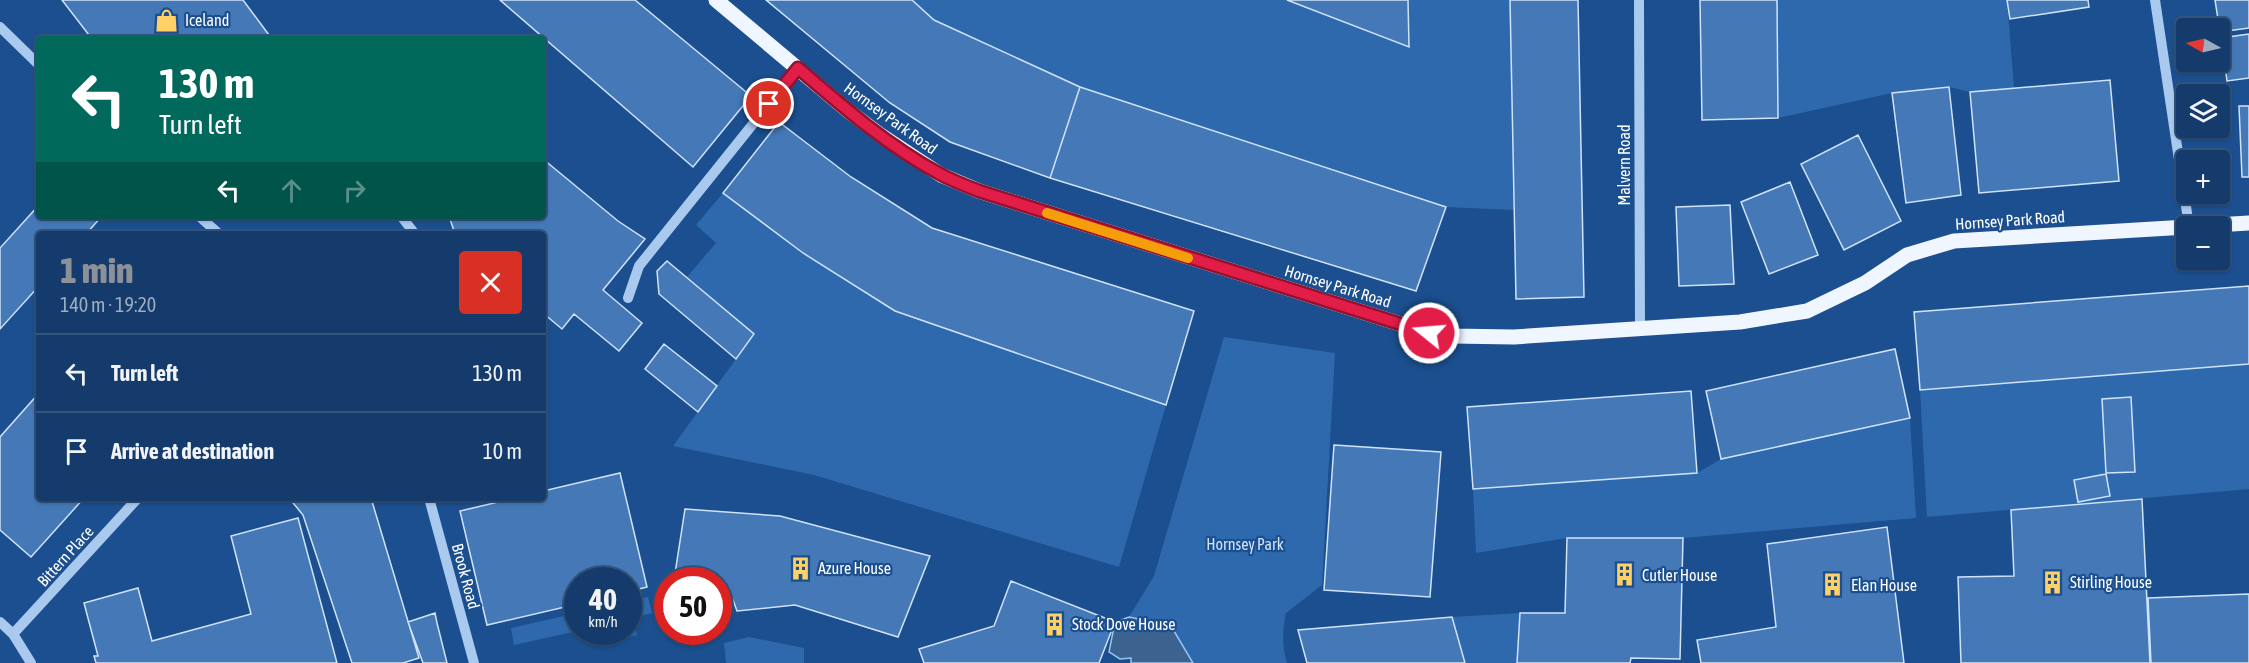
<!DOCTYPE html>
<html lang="en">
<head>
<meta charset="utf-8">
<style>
  :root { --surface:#143b6b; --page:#1d4271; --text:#f1f3f6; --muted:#9dadc1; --line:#33557e; --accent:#8c9099 }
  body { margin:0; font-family:"Asap Condensed",sans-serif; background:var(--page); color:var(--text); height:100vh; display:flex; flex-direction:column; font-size:22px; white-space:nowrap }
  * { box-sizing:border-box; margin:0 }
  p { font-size:20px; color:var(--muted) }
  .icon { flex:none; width:33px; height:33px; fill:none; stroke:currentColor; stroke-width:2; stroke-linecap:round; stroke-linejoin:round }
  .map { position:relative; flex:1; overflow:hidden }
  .panel { position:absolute; left:36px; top:231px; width:510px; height:270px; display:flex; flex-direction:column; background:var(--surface); border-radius:6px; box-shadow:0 2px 4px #0004,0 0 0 2px var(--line) }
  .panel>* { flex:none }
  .guide { position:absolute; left:36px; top:36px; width:510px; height:183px; border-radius:6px; box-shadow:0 2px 4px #0004,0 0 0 2px var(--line); background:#00695c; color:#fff; overflow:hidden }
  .needle { width:39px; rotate:278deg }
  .tools { position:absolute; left:2176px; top:18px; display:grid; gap:12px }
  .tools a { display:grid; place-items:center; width:54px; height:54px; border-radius:6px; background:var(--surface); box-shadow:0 2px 4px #0004,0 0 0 2px var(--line); font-size:30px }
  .speed { position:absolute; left:564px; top:567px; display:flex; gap:12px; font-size:30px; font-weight:700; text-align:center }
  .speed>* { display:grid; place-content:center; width:78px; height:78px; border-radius:50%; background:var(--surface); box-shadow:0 2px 4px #0004,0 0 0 2px var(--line); line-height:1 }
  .speed small { font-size:15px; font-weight:400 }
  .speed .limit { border:9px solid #d22; background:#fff; color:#111 }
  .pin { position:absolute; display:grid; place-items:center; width:51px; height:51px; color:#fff; margin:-26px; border:3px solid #fff; border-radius:50%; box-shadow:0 2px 6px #0007 }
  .me { position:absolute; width:66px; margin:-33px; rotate:287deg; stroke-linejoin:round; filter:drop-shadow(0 0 4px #0008) }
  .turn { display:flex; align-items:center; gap:21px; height:126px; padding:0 24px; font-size:27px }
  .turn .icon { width:78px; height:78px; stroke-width:2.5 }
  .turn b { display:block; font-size:42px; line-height:51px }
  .lanes { display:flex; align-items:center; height:57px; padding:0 24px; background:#0003; justify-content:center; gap:30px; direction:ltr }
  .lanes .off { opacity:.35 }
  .round { display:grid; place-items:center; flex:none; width:63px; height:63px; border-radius:6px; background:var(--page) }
  .headline { display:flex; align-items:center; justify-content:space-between; height:102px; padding:0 24px }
  h1 { font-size:36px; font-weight:800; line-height:45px; color:var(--accent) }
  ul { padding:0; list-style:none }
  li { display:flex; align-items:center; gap:18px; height:78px; padding:0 24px; border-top:2px solid var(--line) }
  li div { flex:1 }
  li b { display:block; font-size:22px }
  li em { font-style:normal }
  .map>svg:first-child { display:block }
  .green { fill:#2e69ad }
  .water { fill:#3c6290; stroke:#9cc4f0; stroke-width:1.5 }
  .building { fill:#4478b7; stroke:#cfe3fa; stroke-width:1.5 }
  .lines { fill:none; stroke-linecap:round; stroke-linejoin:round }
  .minor { stroke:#a9c9ee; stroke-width:10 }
  .major { stroke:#f0f6ff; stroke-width:15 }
  .route-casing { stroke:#92132f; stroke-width:15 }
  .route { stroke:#e11d48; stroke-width:10 }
  .slow { stroke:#f59e0b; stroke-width:10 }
  .labels { text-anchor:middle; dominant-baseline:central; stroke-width:4.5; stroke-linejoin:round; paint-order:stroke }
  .poi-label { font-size:16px; fill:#fff; stroke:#1b4f8f; text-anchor:start }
  .street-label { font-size:16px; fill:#fff; stroke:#1b4f8f }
  .park-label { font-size:16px; fill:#cfe3fa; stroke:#1b4f8f }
</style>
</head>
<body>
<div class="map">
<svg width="2249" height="663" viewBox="0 0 2249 663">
  <rect width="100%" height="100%" fill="#1b4f8f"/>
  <path class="green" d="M912,0H1287L1408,47V0H1510L1514,210L1446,207L1080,87L934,20Z
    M1777,0H2007L2014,88L1970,92L1949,87L1892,93L1778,118Z
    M723,193L803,253L895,311L1166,405L1119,567L814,475L673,446L754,334L687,277L716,243L696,225Z
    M1224,337L1335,353L1322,585L1286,613C1282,631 1282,645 1287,663H1187L1168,625L1129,617L1154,576Z
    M2249,364V489L1927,517L1920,390Z
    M1910,418L1916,518L1683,538H1567L1476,553L1473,489L1697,473L1721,459Z
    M648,597L652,613L633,618L637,635L618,640L616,632H628L629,601Z
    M577,613V631L514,645L511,628Z
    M1520,613L1517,663H1465L1452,617Z
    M749,637L804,648V663H726L724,643Z"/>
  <path class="water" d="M1129,617L1171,626L1193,663H1131V658L1120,659L1109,652L1115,622Z"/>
  <path class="building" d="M62,0H243L272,39H92Z
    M500,0H635L751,96L693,167Z
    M766,0H912L934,20L1080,87L1050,178L950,142L890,103Z
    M1287,0H1408L1409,47Z
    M1510,0H1578L1584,297L1516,299Z
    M1700,0H1777L1778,118L1702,120Z
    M2007,0H2088L2089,7L2010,19Z
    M2215,0H2249V28L2220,32Z
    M2249,34V78L2227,81L2221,38Z
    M2110,80L2119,181L1979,193L1970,92Z
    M1080,87L1446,207L1416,291L1050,178Z
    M1949,87L1961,195L1906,203L1892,93Z
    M2239,106H2249V177H2242Z
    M779,122L851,177L932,228L1194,311L1166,405L895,311L803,253L723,193Z
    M1858,135L1901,221L1844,250L1801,164Z
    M543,159L618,221L645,239L603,290L642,323L619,351L574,314L562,329L543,313V234H455L449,216H543Z
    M1790,182L1818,255L1769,274L1741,202Z
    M39,205V216H102L86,234H39V286L0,329V248Z
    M1730,205L1734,284L1679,286L1676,207Z
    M667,261L754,334L736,359L659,294L657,271Z
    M2249,286V364L1920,390L1914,312Z
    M664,344L717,386L698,412L645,369Z
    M1895,349L1910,418L1721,459L1706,391Z
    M1691,391L1697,473L1473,489L1467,407Z
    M39,393V498H84L31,557L0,530V437Z
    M2131,397L2135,472L2106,473L2102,399Z
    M1334,445L1441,452L1430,597L1324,590Z
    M620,473L647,587L628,592V580H578V604L487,625L460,511L515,498H543V491Z
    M2106,474L2110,496L2078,502L2074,480Z
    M289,498H371L419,658L403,663H352L303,515Z
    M2142,499L2150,663H1961L1958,577L2014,576L2011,510Z
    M685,509L780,516L930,556L898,637L795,605L737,611L732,597L718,600V580H674Z
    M298,518L337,663H96L94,656H98L84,603L138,588L152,641L251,614L231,536Z
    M1887,527L1904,663H1701L1697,640L1776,627L1767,544Z
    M1567,538H1683L1680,659L1631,658L1630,663H1517L1520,613H1565Z
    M1011,581L1115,622L1099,663H924L919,649L994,626Z
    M2249,594V663H2151L2148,598Z
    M435,613L437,623L447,663H423L408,622Z
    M1452,617L1465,663H1307L1298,630Z"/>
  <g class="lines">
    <path class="minor" d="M1639,0L1640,329
      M2155,0L2189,226
      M0,27L39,65
      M199,216L219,234
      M401,216L415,234
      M628,298L639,266L798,68
      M429,498L474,663
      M0,622L13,634L31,663
      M13,634L138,498"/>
    <path class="major" d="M716,0L847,110L879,134L941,175L979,191L1429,333L1452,336L1514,337L1740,322L1807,311L1865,283L1907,255L1954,241L2187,227
      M2199,226L2249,223"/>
  </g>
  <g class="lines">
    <defs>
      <path id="route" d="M769,104L798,68C843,107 888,146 940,174C953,181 966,186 979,191L1429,333"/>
    </defs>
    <use href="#route" class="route-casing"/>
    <use href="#route" class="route"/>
    <path class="slow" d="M1047,213L1188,258"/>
  </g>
  <defs>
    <symbol id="shop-bare" viewBox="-9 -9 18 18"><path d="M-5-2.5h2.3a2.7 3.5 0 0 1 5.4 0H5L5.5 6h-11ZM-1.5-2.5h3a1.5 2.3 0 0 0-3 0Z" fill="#ffd166" stroke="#1b4f8f" stroke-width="2.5" paint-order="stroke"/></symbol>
    <symbol id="building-bare" viewBox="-9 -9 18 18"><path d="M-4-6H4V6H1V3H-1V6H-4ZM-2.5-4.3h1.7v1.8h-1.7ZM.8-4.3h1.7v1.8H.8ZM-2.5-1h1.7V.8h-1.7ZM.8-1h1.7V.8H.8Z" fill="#ffd166" stroke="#1b4f8f" stroke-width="2.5" paint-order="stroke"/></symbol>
  </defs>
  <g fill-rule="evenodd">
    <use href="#shop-bare" x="150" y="4" width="33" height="33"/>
    <use href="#building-bare" x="784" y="552" width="33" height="33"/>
    <use href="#building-bare" x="1608" y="558" width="33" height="33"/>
    <use href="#building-bare" x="2036" y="566" width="33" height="33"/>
    <use href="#building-bare" x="1816" y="568" width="33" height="33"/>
    <use href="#building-bare" x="1038" y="608" width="33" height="33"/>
  </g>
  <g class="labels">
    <g class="poi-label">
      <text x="185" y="20">Iceland</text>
      <text x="818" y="568">Azure House</text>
      <text x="1642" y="575">Cutler House</text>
      <text x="2070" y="582">Stirling House</text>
      <text x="1851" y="585">Elan House</text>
      <text x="1072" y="624">Stock Dove House</text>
    </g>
    <g class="street-label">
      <text transform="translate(891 118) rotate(36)">Hornsey Park Road</text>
      <text transform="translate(1624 165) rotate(-90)">Malvern Road</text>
      <text transform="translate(2010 220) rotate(-4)">Hornsey Park Road</text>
      <text transform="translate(1338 286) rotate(17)">Hornsey Park Road</text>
      <text transform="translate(65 556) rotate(-48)">Bittern Place</text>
      <text transform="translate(466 576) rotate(75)">Brook Road</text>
    </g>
    <g class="park-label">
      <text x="1245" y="544">Hornsey Park</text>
    </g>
  </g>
</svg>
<div class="tools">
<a><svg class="needle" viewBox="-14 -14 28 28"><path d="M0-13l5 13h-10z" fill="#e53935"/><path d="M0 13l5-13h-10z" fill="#9dadc1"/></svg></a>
<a><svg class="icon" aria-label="layers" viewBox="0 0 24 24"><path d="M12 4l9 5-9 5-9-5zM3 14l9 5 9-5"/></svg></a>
<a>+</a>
<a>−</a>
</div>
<div class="speed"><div>40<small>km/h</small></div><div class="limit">50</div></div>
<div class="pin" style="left:769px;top:104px;background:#d93025"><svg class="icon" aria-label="arrive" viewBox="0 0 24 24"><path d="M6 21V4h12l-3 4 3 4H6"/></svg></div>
<svg class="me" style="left:1429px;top:333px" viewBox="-20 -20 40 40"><circle r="17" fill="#e11d48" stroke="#fff" stroke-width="3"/><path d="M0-11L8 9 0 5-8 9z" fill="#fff"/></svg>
<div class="guide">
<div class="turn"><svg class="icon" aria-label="left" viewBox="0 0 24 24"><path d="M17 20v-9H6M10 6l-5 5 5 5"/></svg><div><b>130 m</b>Turn left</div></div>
<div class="lanes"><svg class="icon" aria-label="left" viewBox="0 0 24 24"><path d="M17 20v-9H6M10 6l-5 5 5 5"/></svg><svg class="icon off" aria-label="ahead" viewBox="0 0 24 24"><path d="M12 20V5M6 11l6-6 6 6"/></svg><svg class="icon off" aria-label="right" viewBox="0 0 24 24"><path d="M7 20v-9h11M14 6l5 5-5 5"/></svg></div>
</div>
<section class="panel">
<div class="headline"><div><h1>1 min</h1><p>140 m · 19:20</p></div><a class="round" style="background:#d93025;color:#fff"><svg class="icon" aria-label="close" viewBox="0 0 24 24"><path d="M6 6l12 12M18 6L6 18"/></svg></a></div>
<ul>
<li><svg class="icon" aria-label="left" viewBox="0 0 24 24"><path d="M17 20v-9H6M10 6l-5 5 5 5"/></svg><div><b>Turn left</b></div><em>130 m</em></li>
<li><svg class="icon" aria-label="arrive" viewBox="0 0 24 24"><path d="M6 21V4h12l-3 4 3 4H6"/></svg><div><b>Arrive at destination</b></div><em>10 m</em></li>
</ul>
</section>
</div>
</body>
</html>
